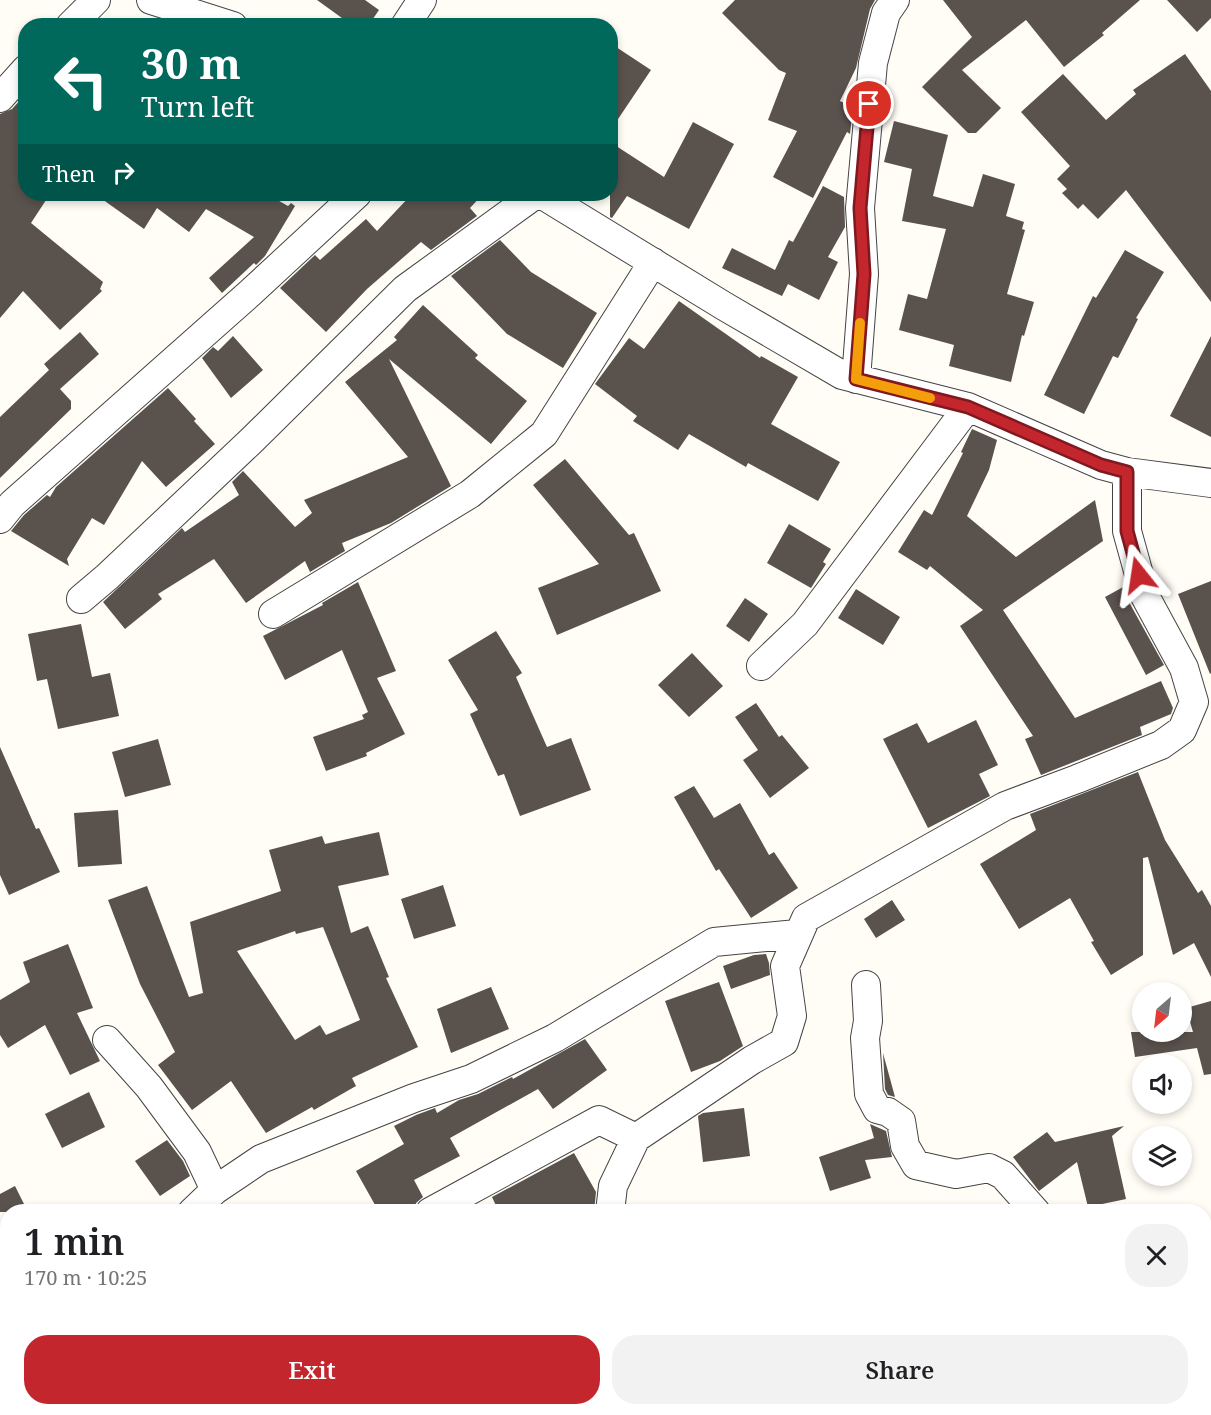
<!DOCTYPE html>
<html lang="en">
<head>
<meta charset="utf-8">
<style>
  :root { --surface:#fff; --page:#f2f2f2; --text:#202124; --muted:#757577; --accent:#c4262e }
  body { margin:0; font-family:"Noto Serif",serif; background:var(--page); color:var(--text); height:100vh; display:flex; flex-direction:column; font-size:22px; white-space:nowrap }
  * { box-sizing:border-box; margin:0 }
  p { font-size:20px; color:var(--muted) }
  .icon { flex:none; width:33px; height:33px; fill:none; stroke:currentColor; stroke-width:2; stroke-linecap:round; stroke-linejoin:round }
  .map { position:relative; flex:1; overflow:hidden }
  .drawer { position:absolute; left:0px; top:1204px; width:1212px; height:212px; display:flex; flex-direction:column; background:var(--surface); border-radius:24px 24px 0 0; box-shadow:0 3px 9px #0003 }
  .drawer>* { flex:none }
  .top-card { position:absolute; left:18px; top:18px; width:600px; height:183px; border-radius:24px; box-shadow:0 3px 9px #0003; background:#00695c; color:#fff; overflow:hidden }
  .needle { width:39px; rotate:208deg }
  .fabs { position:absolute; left:1132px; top:982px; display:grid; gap:12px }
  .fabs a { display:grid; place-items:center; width:60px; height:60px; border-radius:50%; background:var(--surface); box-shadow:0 3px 9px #0003; font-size:30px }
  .pin { position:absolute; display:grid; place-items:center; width:51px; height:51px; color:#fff; margin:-26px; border:3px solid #fff; border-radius:50%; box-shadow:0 2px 6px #0007 }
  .me { position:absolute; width:66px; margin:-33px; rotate:345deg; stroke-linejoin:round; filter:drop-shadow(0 0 4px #0008) }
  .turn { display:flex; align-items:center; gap:21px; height:126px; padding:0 24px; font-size:27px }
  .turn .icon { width:78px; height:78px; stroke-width:2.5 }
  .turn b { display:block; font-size:42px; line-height:51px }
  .then { display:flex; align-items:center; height:57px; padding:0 24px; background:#0003; gap:12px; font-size:22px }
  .round { display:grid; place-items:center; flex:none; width:63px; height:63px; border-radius:24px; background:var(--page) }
  .head { display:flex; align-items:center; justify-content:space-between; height:102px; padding:0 24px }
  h1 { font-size:36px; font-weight:600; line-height:45px }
  .primary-button { display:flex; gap:12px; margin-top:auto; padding:12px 24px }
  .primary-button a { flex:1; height:69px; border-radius:24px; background:var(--accent); color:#fff; font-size:24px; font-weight:600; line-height:69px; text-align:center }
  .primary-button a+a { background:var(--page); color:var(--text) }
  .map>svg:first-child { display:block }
  .building { fill:#5a524d; fill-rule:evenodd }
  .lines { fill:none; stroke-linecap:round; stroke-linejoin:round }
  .minor-casing { stroke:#444; stroke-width:30 }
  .minor { stroke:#fff; stroke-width:28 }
  .route-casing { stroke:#7f191e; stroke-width:15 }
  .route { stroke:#c4262e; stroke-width:10 }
  .slow { stroke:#f59e0b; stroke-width:10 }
</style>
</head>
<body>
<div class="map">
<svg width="1211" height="1415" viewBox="0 0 1211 1415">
  <rect width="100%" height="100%" fill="#fffdf5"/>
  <path class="building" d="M317,0H365L379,10L368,26H353Z
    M735,0H875L870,9L856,68L840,101L853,107L850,134L847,132L813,198L773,177L797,131L768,120L786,73L779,70L722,13Z
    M943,0H1140L1102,33L1104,35L1064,67L1026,20L962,70L1001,108L976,133H968L922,87L972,37Z
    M1167,0H1211V18L1197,32Z
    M610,43L651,70L610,131Z
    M1185,54L1211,91V302L1126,190L1098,219L1083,204L1078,209L1062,193L1067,189L1057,179L1070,166L1021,112L1063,74L1106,120L1136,94L1133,90Z
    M24,96L26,194H50L31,223L103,282L100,289L102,291L60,330L23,291L0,318V114L12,109Z
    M894,121L948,135L933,196L973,207L983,174L1015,184L1006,216L1024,222L1022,229L1025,230L1007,294L1034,302L1024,336L1022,335L1011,382L949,366L954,345L899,330L908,294L927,299L946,229L902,221L912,169L884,162Z
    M693,122L734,144L689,229L627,196L612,218L610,217V142L664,177Z
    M823,186L844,197L845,227L828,257L838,262L819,300L788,284L782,296L722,268L732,248L775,270L789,240L793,242Z
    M95,194H267L288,206L291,203L295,206L265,256L256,265L254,263L222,293L209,278L254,237L206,209L189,232L157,208L144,229Z
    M412,194H483L470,208L477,216L431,250L421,242L367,289L326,332L280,288L315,255L320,260L366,219L377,231Z
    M500,240L531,272L597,313L563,368L507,334L451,276Z
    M1125,250L1164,272L1136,318L1138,319L1118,358L1113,356L1084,414L1044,395L1093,296L1096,298Z
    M679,301L760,358L761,356L798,377L771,424L840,462L818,501L748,463L746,467L689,434L678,450L633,421L637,416L595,384L629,338L644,349Z
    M423,305L478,355L475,358L527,401L491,444L389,359L451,486L391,523L342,543L345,551L310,572L305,561L246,603L214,559L158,594L162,599L125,629L103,602L182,528L185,532L239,495L232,482L243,471L295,527L312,513L304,500L408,457L345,382L397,340L394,337Z
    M80,332L99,354L60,389L71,401V409L0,478V417L49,370L44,364Z
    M233,336L263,370L231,398L202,358L213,347L218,351Z
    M1211,336V437L1170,416Z
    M168,388L196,419L194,421L215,444L166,487L142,461L104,525L92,518L67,559L69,566L11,531L24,515L47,495L50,497L56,487Z
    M972,429L997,440L989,470L967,516L1016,557L1095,500L1103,541L1003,610L1075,718L1161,681L1173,708L1171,714L1140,727L1142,735L1041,775L1025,739L1033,736L960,626L983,610L930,566L927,570L898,552L924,510L932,515L963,453L961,452Z
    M565,459L629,535L634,533L661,591L557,635L538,588L599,564L533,485Z
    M789,524L831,549L823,562L826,564L811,588L767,563Z
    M1211,581V673L1210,674L1178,594Z
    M358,582L396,671L377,678L405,734L366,753L367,756L326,771L313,737L364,719L362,715L368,712L342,650L285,680L263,636L323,605L322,603Z
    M1125,586L1130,604L1164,665L1146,675L1105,597Z
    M856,589L900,617L883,645L838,618Z
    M745,598L768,614L749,642L726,626Z
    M81,624L92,677L110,673L119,716L58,729L47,679L37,681L28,634Z
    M496,631L522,673L516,677L547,747L571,738L591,790L520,816L504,774L498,776L470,714L478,710L448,660Z
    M692,653L723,686L689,717L658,685Z
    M756,703L779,737L782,735L809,768L770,798L743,760L758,750L735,717Z
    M976,720L998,765L979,774L990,796L928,828L883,739L917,723L928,743Z
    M158,739L171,785L125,797L112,752Z
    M0,747L36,829L39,828L60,872L9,895L0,875Z
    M1138,772L1165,840L1198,893L1202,890L1211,906V977L1194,943L1173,955L1148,857L1143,858V955L1111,975L1091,942L1094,941L1070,898L1019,929L980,864L1036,830L1030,814Z
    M694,786L714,818L740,803L769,855L774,852L798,888L751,918L719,869L716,871L674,797Z
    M118,810L122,864L78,867L74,813Z
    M379,832L389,875L338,886L351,933L368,926L389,977L386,978L418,1047L352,1078L356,1086L314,1110L312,1107L266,1133L231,1081L192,1110L158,1065L175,1052L140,984L108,900L147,886L189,997L203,993L190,922L281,891L269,850L322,836L325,844ZM323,927L360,1020L326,1035L320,1025L295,1040L237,951L295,931L296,934Z
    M443,885L456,926L414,939L401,899Z
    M892,900L905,920L876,938L864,919Z
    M68,944L93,1008L77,1013L100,1061L70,1075L45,1025L8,1048L0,1035V1000L30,982L23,962Z
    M766,954L769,963L770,975L731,989L723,966L754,955Z
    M719,982L743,1046L720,1061L691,1072L665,1001Z
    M491,987L509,1029L451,1053L437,1009Z
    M1211,1001V1074L1204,1075L1197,1048L1135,1057L1131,1032H1193L1186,1008Z
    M585,1039L607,1070L553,1109L538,1089L450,1138L460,1156L414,1180L423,1197L416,1203L414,1212H379L356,1171L404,1144L394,1126L416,1115L435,1108L437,1113L459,1100L478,1094L512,1077L513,1079Z
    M883,1053L895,1097L888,1095L885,1089Z
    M89,1092L105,1127L62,1148L45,1114Z
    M744,1108L750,1156L703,1162L698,1116L703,1113Z
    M870,1124L886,1131L892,1157L865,1160L871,1178L830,1191L819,1157L874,1138Z
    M1124,1126L1112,1136L1126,1199L1088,1207L1077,1162L1039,1191L1013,1157L1047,1132L1055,1142Z
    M167,1140L183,1161L190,1176L160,1196L135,1161Z
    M574,1153L596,1192L594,1212H499L492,1197Z
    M15,1186L28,1212H0V1194Z"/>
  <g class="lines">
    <defs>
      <path id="minor" d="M151,0L233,26
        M70,26L96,0
        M405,26L422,0
        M0,98L26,69
        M541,194L724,306L842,375L968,407L1101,465L1127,472L1211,483
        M856,379L864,274L860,208L873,63L886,13L895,0
        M0,519L12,504L250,293L357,194
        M81,599L107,577L250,442L405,289L536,194
        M273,614L470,494L544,434L653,262
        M761,666L805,624L968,407
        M866,985L868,1021L865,1038L869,1094L877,1109L888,1112L901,1121L905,1146L916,1165L956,1174L989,1168L1003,1175L1036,1212
        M107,1040L149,1087L197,1152L215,1190
        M192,1212L215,1190L261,1159L414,1098L471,1079L555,1038L714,942L797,934
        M430,1212L599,1120L636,1138
        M610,1212L613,1186L636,1138L752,1060L784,1042L792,1016L785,966L806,918L1005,806L1077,779L1161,745L1182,730L1194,702L1184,668L1145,596L1127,531V472
        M1204,1285H1211
        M0,1356L8,1351
        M725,1408L730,1415
        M586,1415L593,1408
        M1101,1415L1102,1408"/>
    </defs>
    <use href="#minor" class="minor-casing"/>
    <use href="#minor" class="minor"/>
  </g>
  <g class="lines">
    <defs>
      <path id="route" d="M869,104L860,208L864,274L856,379L968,407L1101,465L1127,472V531L1139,575"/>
    </defs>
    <use href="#route" class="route-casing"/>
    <use href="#route" class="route"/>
    <path class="slow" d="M860,323L856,379L930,398"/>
  </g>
</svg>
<div class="fabs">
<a><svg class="needle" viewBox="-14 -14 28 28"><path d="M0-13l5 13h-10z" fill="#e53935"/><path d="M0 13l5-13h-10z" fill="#757577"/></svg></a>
<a><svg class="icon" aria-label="sound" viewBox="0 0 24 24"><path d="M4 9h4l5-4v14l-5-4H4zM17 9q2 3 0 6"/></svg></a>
<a><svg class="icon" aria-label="layers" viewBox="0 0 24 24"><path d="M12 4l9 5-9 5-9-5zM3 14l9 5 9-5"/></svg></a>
</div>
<div class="pin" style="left:869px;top:104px;background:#d93025"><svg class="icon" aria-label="arrive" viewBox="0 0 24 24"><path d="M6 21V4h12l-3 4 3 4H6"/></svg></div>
<svg class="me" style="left:1139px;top:575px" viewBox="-20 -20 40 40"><path d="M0-17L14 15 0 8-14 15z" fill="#c4262e" stroke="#fff" stroke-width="4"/></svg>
<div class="top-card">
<div class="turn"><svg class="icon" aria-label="left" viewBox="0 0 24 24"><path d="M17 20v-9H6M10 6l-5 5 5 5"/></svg><div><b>30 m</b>Turn left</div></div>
<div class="then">Then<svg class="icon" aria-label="right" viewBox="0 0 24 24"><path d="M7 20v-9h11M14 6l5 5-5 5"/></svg></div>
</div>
<section class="drawer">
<div class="head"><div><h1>1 min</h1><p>170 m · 10:25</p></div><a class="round"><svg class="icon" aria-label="close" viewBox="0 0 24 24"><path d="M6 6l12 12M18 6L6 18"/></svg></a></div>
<div class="primary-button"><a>Exit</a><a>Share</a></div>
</section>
</div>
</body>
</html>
